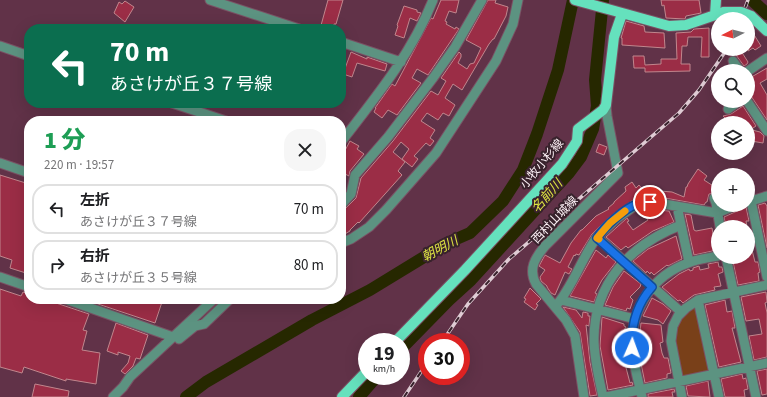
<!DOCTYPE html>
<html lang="ja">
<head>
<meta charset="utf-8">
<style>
  :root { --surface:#fff; --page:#f6f6f6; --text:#202124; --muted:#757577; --line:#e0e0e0 }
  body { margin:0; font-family:"Source Sans 3","Noto Sans JP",sans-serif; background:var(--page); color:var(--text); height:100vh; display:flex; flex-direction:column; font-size:15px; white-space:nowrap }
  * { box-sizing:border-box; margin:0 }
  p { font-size:13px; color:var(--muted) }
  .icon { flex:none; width:22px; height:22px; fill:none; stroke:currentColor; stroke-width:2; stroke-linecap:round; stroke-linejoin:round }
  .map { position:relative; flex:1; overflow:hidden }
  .side { position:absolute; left:24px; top:116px; width:322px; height:188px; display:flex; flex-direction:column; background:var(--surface); border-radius:16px; box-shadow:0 4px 16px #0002 }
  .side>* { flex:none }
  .hud { position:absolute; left:24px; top:24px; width:322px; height:84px; border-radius:16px; box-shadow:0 4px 16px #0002; background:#0b6e4f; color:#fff; overflow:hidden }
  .needle { width:26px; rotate:264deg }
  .fabs { position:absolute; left:711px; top:12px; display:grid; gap:8px }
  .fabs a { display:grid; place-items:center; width:44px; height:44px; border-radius:50%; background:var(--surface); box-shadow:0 4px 16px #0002; font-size:20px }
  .speed { position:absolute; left:358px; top:333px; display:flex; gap:8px; font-size:20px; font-weight:700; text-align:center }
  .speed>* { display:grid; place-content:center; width:52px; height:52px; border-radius:50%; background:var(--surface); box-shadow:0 4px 16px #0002; line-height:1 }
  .speed small { font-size:10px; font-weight:400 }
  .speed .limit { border:6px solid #d22; background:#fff; color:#111 }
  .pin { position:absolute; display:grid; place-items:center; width:34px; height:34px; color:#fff; margin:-17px; border:2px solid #fff; border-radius:50%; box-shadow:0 1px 4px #0007 }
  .me { position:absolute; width:44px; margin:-22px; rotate:2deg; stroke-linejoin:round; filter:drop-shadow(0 0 3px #0008) }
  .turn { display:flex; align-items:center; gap:14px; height:84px; padding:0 20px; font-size:18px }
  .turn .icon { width:52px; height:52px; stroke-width:2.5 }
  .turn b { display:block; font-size:28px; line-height:34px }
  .round { display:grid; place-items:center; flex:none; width:42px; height:42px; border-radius:16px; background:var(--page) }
  .head { display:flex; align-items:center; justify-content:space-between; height:68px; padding:0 20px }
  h1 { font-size:24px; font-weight:800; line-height:30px; color:#1e9e55 }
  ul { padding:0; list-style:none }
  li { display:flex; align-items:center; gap:12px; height:50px; margin:0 8px 6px; padding:0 12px; border:2px solid var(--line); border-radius:16px }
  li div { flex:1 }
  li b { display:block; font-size:15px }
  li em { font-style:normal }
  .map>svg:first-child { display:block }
  .green { fill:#794019 }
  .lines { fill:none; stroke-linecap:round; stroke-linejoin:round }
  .river { stroke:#262800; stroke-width:12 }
  .building { fill:#9b2d46; stroke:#c1868d }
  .minor-casing { stroke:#7a5164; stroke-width:11 }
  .major-casing { stroke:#7a5164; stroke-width:12 }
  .minor { stroke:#5c9381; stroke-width:9 }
  .major { stroke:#65e1bd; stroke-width:10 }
  .rail-casing { stroke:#dfccd4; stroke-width:3.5 }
  .rail { stroke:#38222c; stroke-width:2; stroke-dasharray:6; stroke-linecap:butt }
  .major-bridge-casing { stroke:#7a5164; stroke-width:12; stroke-linecap:butt }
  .major-bridge { stroke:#65e1bd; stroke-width:10 }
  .route-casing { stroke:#114b97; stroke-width:10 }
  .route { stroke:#1a73e8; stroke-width:7 }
  .slow { stroke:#f59e0b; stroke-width:7 }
  .labels { text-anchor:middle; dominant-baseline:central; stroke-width:4; stroke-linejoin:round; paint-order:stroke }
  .street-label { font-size:12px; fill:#fdf1f6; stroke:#38222c }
  .water-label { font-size:13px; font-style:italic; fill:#dee442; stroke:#38222c }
</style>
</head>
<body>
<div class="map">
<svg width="767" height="397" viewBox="0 0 767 397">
  <rect width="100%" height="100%" fill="#613248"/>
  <path class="green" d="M695,306L711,371L681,377C676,349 667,325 695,306Z"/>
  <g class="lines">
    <path class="river" d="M752,0L767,14
      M401,349L449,300L471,280L569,173L581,157L593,129L597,106L595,80L603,0
      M186,397L206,382L312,320L370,290L447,243L470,233L503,201L523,170L537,134L558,70L573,0
      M359,397L377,376"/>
  </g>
  <path class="building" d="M328,0H343L336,24H334L332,29H320Z
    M441,0H459L456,13L449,11L445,21L447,22L446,24L455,29L456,27L459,29L428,75L417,69L412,78L421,83L397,115L388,110L382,118L374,112L376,108H375L392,84L395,86L431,18L433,19Z
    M488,0H496L495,3L508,7L506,16L494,39H493L489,44L462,90L453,84L445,98L455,105L449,116L443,113L438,120L427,113L421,121L435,130L430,138L434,141L430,146L426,143L414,156L418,159L412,167L402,159L409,149L401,142L393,152L405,162L398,171L402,175L359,223L358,222L350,230V231L343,235L341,230V211L345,209L356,198L361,178L393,141L431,91L438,95L446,81L441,78L459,52L461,54V57L458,63L467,69L470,64L474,63L481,48L466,40Z
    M661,0H699L701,13L686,16L685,19L666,18L664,5L662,6Z
    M125,1L134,7L125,22L114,13L119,2L122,4Z
    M404,6L417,10V12L421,13L417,21L410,18L404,38L395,35L398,26L397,25Z
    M626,21L644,26L645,32L664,33L665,48L622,45V38H621Z
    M709,28V57H701L702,37H688L687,46H682L681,64H690V71L645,72V68H634L633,56H644L645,65L661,64V59H677L676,33L691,32L694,29Z
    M753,33L761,46L755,50L753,48L748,51V37Z
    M741,51L748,62L747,64L744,66L736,55Z
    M351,52L367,59V57L387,64L385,71L357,63L352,77L343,74Z
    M767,68V79L760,83L767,95V120L749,93L750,91L748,87V79Z
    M743,106L756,126L750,130L748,123H742L740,119L734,123H730L723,116L731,114Z
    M752,130L760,132L764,136L763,143L751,141Z
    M350,141L359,146L357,149L364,154L350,171L349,176L341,172V158Z
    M599,144L607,147L604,155L596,152Z
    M698,169L707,176L704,180L718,189L717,193L709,194L707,202H706L704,205L659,197L636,198L612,215L592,234L579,255L576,254L575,256L574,255L568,267L572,269L569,274L565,272L555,295L551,293L547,287V286L541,281L540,277L545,270L539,266L545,255L560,263L571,243L581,230H582L596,216L609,209L608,208L614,203V202L626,191L625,187L632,182L636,188L639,185L644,191L646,189L660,191L672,192L684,197L686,187H687L688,184Z
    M0,175L29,184V274L10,268L12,260L0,256Z
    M765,203L767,206V248L758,205Z
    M746,207L749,221H746L747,227H726L724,217Z
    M641,209L669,211L674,222L653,231L628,248L626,246L621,250L606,237L627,218L629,221L627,222L633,230L648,220L642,209L638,211Z
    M685,214L691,215L694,230L696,231L712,228L714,240L718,239V244L716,245L717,250L694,255Z
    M676,236L682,259L668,266L667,265L654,275L651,272L650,274L647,271L646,273L633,261L648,249Z
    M748,242H750L755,262H758L760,272L758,273L759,281L738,285L732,257H748Z
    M596,250L606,258L608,255L616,262L602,280L595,293L597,294L594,302L570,296Z
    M718,262L719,267H722L723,272L718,274L721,286L714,287L715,290L694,295L683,303L680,300L678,301L662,287L679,274L689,269L690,271L693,270V268L699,266L700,270L709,268L708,264Z
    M624,271L641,284L640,287L630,297L633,300L630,309L627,308L626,311L605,305L613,287Z
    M530,288L541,299L536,304L538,305L535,310L524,302L526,299L524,298Z
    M0,289L21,296L23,292L29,294V299H44L89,314L83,330L87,331L82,350L100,353L96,384L66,379V381L24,367L22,373L0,367Z
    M766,292L767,302L765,303L767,313V357L754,360L749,336L762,334L759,319L746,321L741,297Z
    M652,298L663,304L671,311L663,324L658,320L643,316Z
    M93,299H163L155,323L92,302Z
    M725,300L727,312L732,311L735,328H732L741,362L719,367L705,305Z
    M563,307L576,310L582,318L583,312L588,313V316H590L589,326L586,325L590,362L597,395L590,396L580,332Z
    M602,317L624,324V326L626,327L623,332L621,345H623L624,360L630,383L632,382L633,385L608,390L600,346Z
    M116,323L148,335L140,359L136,358L133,366L125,374L121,371L128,363L130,356L118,352V355L107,351Z
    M641,323L661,325L663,342L660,343L662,353L664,358H668L671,373L667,374V378L645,383L638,349Z
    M767,369V394L762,395L757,371Z
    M742,374L743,379L746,378L748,389L744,390L745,397H725L721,379Z
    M708,381L710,397L688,396L686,386Z
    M35,384L69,391L68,397H32Z
    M674,389L675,392H672L673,397H648V394Z"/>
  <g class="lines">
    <defs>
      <path id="minor" d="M210,0L299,29
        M341,42L401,62
        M0,46L29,56
        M733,61L740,71
        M748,71L767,58
        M747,101L767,131
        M172,103L226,121
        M728,109L739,101
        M341,142C376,97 412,53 433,0
        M0,163L29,173
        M714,198L716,203L720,227
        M751,201L767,277
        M748,202L767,196
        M341,205L351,194L355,175L388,137L433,78L455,47L482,0
        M677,206L689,262
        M597,237L616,219L639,203H658L717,213L737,205
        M341,243L351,239L369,227L386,210L436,153L496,61L513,24L518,0
        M726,257L756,397
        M0,277L29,287
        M65,299L173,337
        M561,300L635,319
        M698,300L719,397
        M555,307C573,287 581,259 597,237L681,312
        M179,339L195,326L204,324L230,299
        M113,397L123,387L130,377L214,299
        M584,397L575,336L566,320L536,284C528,269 535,258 545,246L618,173L607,116L606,105
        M603,397C599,378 594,359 594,339C594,283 630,245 681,225
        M606,397L767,363
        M642,397C638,379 632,361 632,343C632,307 654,275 688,263C698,259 708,258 718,256
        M682,397L671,341L673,326L678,316L686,308L698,300L767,285"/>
      <path id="major" d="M575,0L669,26L686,25L724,12
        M715,15L716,0
        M751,16L767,31
        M395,342L465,270L562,164L577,141L578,129L603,110L606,105L614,37L622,14
        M342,397L367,371"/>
    </defs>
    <use href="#minor" class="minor-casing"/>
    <use href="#major" class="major-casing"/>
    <use href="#minor" class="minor"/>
    <use href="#major" class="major"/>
    <defs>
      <path id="rail" d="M741,19L748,0
        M442,342L468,304L509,259L679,113L699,90L727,49
        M404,397L427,363"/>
    </defs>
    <use href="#rail" class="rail-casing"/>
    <use href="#rail" class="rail"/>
    <defs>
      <path id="major-bridge" d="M724,12H741L751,16"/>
    </defs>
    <use href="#major-bridge" class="major-bridge-casing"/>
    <use href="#major-bridge" class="major-bridge"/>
  </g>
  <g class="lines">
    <defs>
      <path id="route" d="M632,348C631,326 637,304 652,287L597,238C605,226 624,209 637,204C641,202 645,202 650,202"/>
    </defs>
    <use href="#route" class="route-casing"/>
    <use href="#route" class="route"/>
    <path class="slow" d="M599,239L597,238L610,223L625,211"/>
  </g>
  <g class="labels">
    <g class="street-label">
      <text transform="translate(542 164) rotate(-50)">小牧小杉線</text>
      <text transform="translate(555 220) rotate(-46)">西村山城線</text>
    </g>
    <g class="water-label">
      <text transform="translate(547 196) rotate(-48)">名前川</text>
      <text transform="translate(440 249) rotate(-28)">朝明川</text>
    </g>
  </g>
</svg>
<div class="fabs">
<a><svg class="needle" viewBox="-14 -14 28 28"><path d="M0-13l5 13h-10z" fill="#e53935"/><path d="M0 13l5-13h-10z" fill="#757577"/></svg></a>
<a><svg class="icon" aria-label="search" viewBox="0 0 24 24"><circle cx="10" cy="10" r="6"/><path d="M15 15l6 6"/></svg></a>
<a><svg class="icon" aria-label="layers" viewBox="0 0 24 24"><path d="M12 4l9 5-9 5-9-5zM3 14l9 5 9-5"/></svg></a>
<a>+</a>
<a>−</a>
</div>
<div class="speed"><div>19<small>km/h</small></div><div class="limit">30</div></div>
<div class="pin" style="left:650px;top:202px;background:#d93025"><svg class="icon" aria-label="arrive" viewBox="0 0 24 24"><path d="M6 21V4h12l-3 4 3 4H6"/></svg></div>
<svg class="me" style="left:632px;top:348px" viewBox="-20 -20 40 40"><circle r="17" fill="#1a73e8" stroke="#fff" stroke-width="3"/><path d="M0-11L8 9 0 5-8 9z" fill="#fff"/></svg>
<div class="hud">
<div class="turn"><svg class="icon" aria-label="left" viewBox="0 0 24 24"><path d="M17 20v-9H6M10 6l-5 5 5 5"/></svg><div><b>70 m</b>あさけが丘３７号線</div></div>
</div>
<section class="side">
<div class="head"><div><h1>1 分</h1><p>220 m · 19:57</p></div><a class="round"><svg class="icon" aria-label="close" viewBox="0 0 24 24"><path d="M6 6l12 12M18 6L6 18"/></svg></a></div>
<ul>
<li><svg class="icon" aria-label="left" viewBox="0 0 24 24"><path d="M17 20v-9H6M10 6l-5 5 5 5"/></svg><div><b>左折</b><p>あさけが丘３７号線</p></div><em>70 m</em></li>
<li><svg class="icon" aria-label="right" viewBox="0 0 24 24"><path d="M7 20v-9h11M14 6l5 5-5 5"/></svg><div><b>右折</b><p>あさけが丘３５号線</p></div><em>80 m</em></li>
</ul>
</section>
</div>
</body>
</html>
